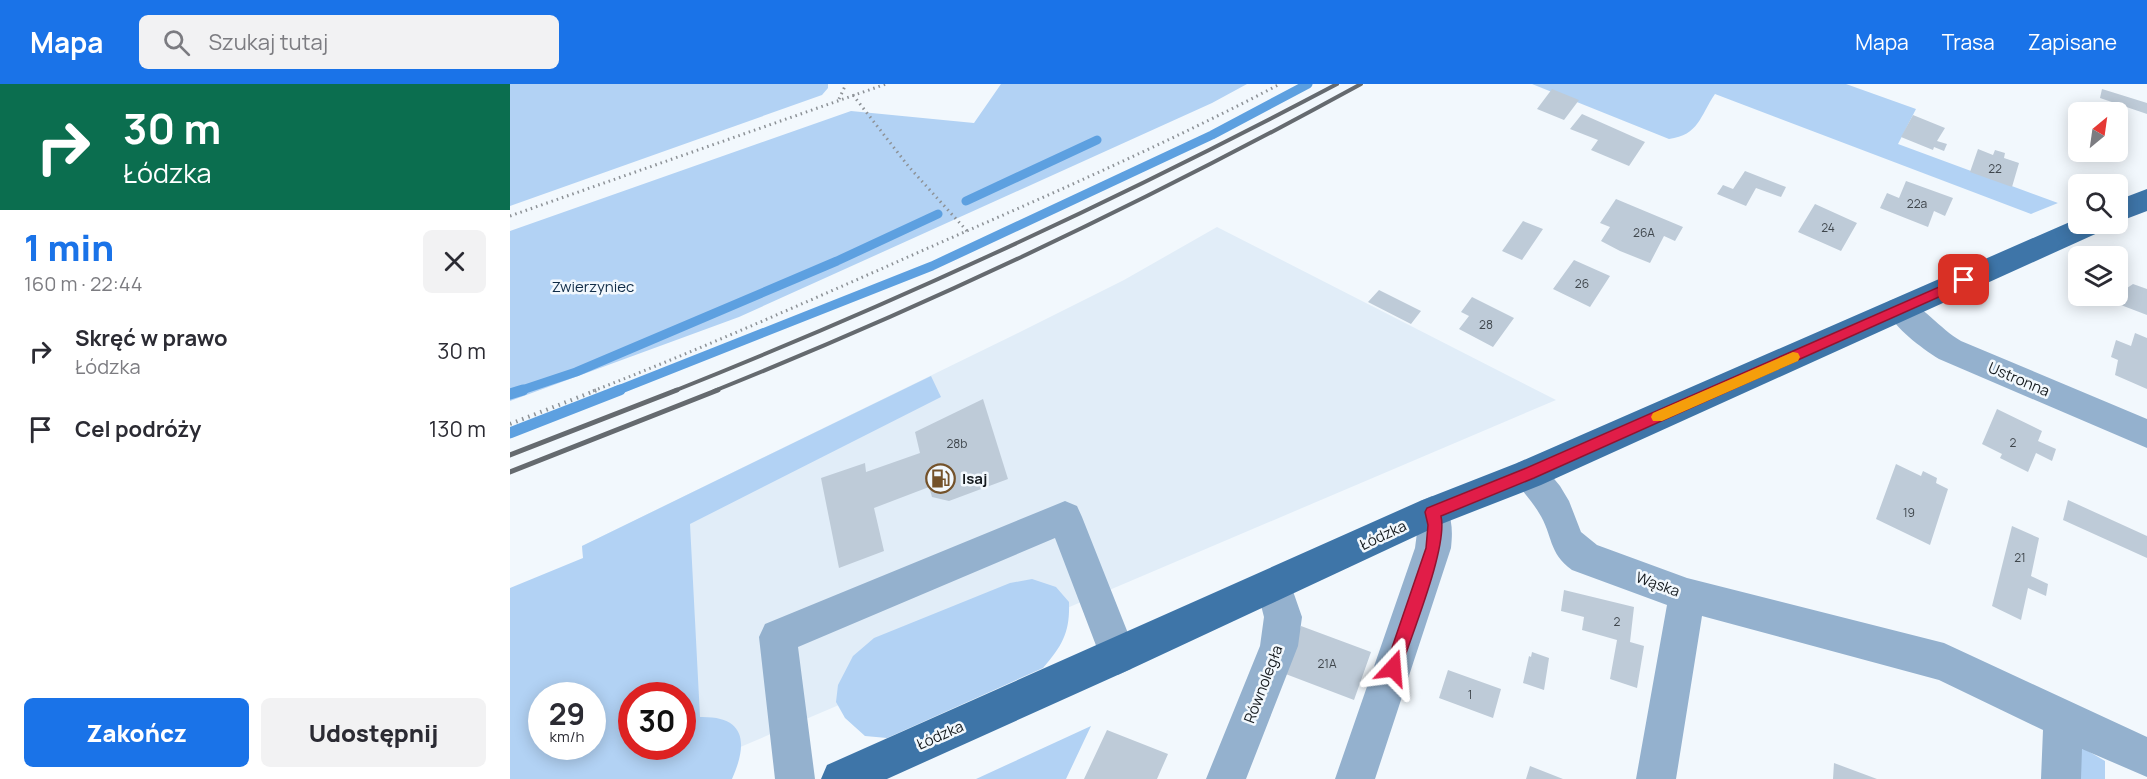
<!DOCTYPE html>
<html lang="pl">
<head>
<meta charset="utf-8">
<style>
  :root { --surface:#fff; --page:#f2f2f3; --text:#2b2b33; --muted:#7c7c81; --accent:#1a73e8 }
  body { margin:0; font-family:Manrope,sans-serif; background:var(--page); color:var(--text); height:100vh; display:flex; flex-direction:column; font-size:22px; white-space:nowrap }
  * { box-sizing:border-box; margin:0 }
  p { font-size:20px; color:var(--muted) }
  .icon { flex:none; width:33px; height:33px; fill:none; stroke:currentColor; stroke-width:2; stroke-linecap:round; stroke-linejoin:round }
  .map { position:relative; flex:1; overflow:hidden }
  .panel { display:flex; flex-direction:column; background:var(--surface); width:510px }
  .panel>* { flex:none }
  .guide { background:#0b6e4f; color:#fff; overflow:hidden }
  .needle { width:39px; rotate:29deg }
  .controls { position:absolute; left:1558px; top:18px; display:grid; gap:12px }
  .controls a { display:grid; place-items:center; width:60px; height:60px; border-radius:9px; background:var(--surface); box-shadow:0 3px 15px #0003; font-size:30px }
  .speed { position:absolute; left:18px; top:598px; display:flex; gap:12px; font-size:30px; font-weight:700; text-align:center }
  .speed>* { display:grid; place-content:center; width:78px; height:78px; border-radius:50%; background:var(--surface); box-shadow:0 3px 15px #0003; line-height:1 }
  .speed small { font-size:15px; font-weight:400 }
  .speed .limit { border:9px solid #d22; background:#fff; color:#111 }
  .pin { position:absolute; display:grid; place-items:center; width:51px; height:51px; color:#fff; margin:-26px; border-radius:12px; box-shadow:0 3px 9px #0006 }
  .me { position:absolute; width:66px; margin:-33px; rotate:19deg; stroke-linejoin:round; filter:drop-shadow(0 0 4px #0008) }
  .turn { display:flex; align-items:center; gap:21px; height:126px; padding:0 24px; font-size:27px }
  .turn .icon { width:78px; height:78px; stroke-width:2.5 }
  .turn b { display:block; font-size:42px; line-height:51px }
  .round { display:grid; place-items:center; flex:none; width:63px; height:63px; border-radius:9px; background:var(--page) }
  .overview { display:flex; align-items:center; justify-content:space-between; height:102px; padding:0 24px }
  h1 { font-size:36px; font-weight:800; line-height:45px; color:var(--accent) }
  .primary-button { display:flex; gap:12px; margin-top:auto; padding:12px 24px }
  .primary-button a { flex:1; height:69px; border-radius:9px; background:var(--accent); color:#fff; font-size:24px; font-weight:800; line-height:69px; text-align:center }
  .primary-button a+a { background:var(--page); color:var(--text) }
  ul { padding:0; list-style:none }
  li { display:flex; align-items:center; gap:18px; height:78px; padding:0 24px }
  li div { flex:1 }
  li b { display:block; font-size:22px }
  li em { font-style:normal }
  header { display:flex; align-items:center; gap:36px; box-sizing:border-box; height:84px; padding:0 30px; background:var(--accent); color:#fff }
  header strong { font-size:28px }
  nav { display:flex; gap:33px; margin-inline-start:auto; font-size:21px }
  .search { width:420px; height:54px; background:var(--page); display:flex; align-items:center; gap:15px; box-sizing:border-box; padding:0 21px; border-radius:9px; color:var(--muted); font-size:22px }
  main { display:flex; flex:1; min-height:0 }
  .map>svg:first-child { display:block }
  .built { fill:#e1edf8; fill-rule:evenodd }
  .green { fill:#b2d2f4; fill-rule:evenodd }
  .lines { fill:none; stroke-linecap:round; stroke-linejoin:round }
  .stream-far1 { stroke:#5da0e0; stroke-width:9 }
  .stream { stroke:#5da0e0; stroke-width:11 }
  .building { fill:#becbd8 }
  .path-far1 { stroke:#8d9297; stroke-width:3; stroke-dasharray:1.5 4; stroke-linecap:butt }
  .path { stroke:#8d9297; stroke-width:4; stroke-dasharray:1.5 5; stroke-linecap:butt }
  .minor { fill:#94b1ce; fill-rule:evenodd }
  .major { fill:#3e75a8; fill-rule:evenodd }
  .rail-far1 { stroke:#656a6f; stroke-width:4 }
  .rail { stroke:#656a6f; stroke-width:5 }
  .route { fill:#e11d48; stroke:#92132f; stroke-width:1.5 }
  .slow { fill:#f59e0b }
  .labels { text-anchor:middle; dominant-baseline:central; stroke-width:5; stroke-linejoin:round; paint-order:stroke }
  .number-label { font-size:12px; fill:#3f464c }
  .park-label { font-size:15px; fill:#102c47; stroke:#f2f8fd }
  .street-label { font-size:15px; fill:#151a1e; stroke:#f2f8fd }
  .poi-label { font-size:15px; font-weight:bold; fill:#151a1e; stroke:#f2f8fd; text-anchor:start }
</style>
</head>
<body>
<header>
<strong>Mapa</strong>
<div class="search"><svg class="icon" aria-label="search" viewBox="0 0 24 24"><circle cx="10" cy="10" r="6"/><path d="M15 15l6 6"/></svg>Szukaj tutaj</div>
<nav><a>Mapa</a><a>Trasa</a><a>Zapisane</a></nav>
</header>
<main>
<section class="panel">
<div class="guide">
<div class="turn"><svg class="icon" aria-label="right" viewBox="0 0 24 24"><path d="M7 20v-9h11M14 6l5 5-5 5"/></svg><div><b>30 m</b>Łódzka</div></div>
</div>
<div class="overview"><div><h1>1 min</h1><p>160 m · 22:44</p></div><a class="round"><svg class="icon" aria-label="close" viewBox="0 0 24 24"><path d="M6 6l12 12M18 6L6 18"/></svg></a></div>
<ul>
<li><svg class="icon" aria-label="right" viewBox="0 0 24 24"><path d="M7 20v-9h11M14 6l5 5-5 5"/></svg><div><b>Skręć w prawo</b><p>Łódzka</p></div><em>30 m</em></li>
<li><svg class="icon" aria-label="arrive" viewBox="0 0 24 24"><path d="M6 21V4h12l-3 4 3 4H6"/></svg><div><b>Cel podróży</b></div><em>130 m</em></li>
</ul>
<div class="primary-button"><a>Zakończ</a><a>Udostępnij</a></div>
</section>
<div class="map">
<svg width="1637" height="695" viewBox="0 0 1637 695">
  <rect width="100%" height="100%" fill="#f2f8fd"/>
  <path class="built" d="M707,143L1046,316L155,695H94L72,462L512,247L614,196ZM122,612H172V663H122Z"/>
  <path class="green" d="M0,0H318V4L312,11L0,122Z
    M491,0H737L702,19L229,233L0,317V147L341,27L464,39Z
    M1022,0H1336L1406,25L1388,60L1548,119L1521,130L1205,10C1190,32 1189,51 1159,55Z
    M421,292L431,313L180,440L190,633C236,632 238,659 222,695H0V504L73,474L72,462ZM32,612H82V663H32ZM122,612H172V663H122Z
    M522,495L546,503L559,518C560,548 553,561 533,584L377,654L355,652L335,634L326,618L328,601L343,572L364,554L500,499Z
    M581,642L556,695H466Z
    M1573,664L1595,677V695H1563L1568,673Z"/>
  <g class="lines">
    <path class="stream-far1" d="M456,117L587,56
      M9,307L66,288L327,177L428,130
      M106,307L422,182L702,51L798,0"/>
    <path class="stream" d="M0,310L13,306
      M0,349L110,306"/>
  </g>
  <path class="building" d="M1042,5L1069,16L1054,36L1027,25Z
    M1592,5L1637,19V30L1590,14Z
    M1072,30L1135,58L1119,82L1081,66L1088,56L1060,45Z
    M1403,31L1435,44L1427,57L1437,60L1434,67L1424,63L1423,66L1391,53Z
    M1468,65L1483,71L1485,66L1495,69L1494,74L1509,79L1502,103L1460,88Z
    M1235,87L1276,103L1271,113L1246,104L1236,122L1207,110L1213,101L1223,105Z
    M1396,97L1443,114L1435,132L1424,127L1418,143L1370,124L1377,109L1389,114Z
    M1106,115L1173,143L1165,157L1154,152L1140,179L1110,167L1091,157L1100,143L1090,139Z
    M1305,120L1347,139L1331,167L1288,148Z
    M1013,137L1033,145L1012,176L992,167Z
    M1064,176L1100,192L1080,223L1043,205Z
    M1623,200L1637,205V231L1603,218L1605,212Z
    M869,206L911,227L901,240L858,218Z
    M962,213L1004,234L983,263L949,245L959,232L951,228Z
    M1625,249L1637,254V305L1605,291L1608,276L1601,273L1606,256L1621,262Z
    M473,315L498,395L439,417L422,413L419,403L364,424L374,467L329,484L311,394L355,379L356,388L410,369L405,348Z
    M1487,325L1532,347L1528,357L1546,365L1542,377L1526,369L1518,388L1490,374L1492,370L1472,360Z
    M1386,380L1411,392L1413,387L1427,394L1426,399L1438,405L1420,461L1366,435Z
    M1558,416L1637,452V474L1553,436Z
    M1502,442L1529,454L1521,492L1538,500L1536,512L1518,504L1511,536L1482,522Z
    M1054,506L1124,523L1120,558L1134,562L1127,604L1100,595L1107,556L1072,546L1074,533L1051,527Z
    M791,542L861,568L844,616L773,589Z
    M1022,568L1039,574L1034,606L1013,599L1019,572L1021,573Z
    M938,586L991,605L983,634L929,614Z
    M597,646L658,670L647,695H574Z
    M1324,679L1367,695H1323Z
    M1020,682L1053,695H1016Z"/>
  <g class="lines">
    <path class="path-far1" d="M343,11L399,83L457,147
      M329,15L336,0
      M0,132L376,0
      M83,307C199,262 312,211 425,161C541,110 658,59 770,0"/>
    <path class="path" d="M0,340L87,306"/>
    <path class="minor" d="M1390,213C1413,221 1430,245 1451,257L1637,335V364L1429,275C1410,263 1386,245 1375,225L1379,217Z
      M1019,375L1031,379L1050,402L1059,417L1071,448L1087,461L1177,494L1434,559L1447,565L1637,653V693L1572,665L1571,695H1531L1533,646L1429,596L1192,532L1166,695H1126L1157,521L1062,486C1038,469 1043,451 1029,429C1021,415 1009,405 1002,390L1007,379Z
      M922,412L934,417C942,434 943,445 941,464L865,695H825L905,464L908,441L905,428L910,417Z
      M555,417L567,422L572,433L627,572L621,585L608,591L595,585L545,454L288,563L305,695H265L249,553L255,540Z
      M764,485L777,490L792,533L788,562L736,695H696L750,562L754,533L746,502L751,490Z"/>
    <path class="major" d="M1637,105V127L1608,138V116Z
      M1569,134V140H1596L1592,147L1031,401L934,439L621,585L377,695H311L317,681L910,417L1007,379Z"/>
    <path class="rail-far1" d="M164,307C390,217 611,114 827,0
      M204,307C426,218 641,115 851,0"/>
    <path class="rail" d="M0,371L167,306
      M0,388L208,306"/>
  </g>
  <path class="route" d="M1454,192L1460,196L1458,200L1024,394L931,432C938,463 902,549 891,584L888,589L883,591L877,589L875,584L916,464L918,441L915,428L917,424L1014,385Z"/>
  <path class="slow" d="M1283,268L1288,269L1290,273L1288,277L1152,337H1143L1141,333L1143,329Z"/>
  <defs>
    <symbol id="fuel-ring" viewBox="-11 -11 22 22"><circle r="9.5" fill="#f2f8fd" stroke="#74522a" stroke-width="1.5"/><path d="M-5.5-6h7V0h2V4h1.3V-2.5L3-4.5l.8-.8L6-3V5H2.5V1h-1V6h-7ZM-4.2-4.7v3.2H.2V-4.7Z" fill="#74522a"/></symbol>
  </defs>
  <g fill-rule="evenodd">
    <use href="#fuel-ring" x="414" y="378" width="33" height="33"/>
  </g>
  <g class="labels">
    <g class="number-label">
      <text x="1485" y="84">22</text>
      <text x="1407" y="119">22a</text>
      <text x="1318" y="143">24</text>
      <text x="1134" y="148">26A</text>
      <text x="1072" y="199">26</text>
      <text x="976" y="240">28</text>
      <text x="1503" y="358">2</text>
      <text x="447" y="359">28b</text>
      <text x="1399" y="428">19</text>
      <text x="1510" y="473">21</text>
      <text x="1107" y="537">2</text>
      <text x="817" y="579">21A</text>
      <text x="960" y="610">1</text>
    </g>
    <g class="park-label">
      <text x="83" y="202">Zwierzyniec</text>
    </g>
    <g class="street-label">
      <text transform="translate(1509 295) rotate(23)">Ustronna</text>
      <text transform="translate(873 451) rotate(-25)">Łódzka</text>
      <text transform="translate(1148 500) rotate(20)">Wąska</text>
      <text transform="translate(753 600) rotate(-69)">Równoległa</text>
      <text transform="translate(430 651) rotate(-24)">Łódzka</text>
    </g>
    <g class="poi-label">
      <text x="452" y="394">Isaj</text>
    </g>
  </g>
</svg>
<div class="controls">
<a><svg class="needle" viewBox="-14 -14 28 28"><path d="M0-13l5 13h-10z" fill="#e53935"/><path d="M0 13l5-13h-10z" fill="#7c7c81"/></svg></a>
<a><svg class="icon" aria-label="search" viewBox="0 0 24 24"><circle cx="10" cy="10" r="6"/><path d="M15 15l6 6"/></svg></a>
<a><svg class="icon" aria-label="layers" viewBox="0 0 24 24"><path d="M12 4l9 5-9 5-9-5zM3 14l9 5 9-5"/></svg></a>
</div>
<div class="speed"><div>29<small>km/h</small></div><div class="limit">30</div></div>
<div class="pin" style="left:1454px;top:196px;background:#d93025"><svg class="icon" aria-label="arrive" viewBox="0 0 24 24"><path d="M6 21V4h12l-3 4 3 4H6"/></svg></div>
<svg class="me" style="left:883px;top:584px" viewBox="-20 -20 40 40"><path d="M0-17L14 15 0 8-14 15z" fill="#e11d48" stroke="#fff" stroke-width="4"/></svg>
</div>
</main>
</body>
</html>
